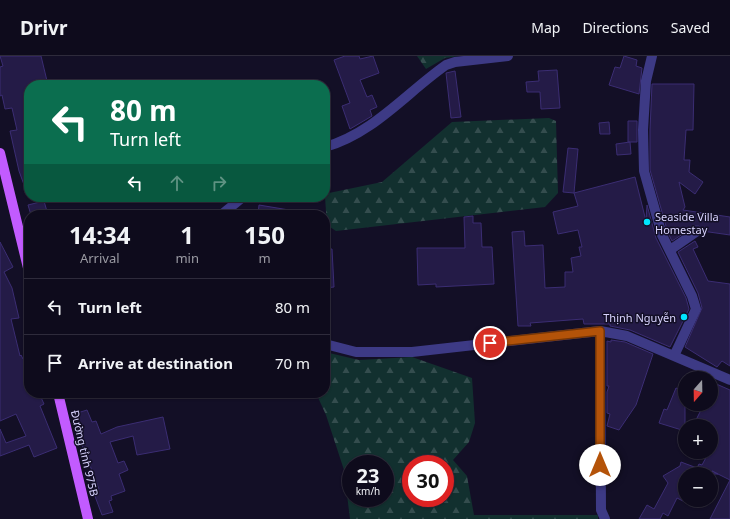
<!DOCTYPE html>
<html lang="en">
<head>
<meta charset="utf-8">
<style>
  :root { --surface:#0e0b1c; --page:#171425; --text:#f1f3f6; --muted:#9b9ba3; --line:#2e2b3b }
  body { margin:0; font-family:"Noto Sans",sans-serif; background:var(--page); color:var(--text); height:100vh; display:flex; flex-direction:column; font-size:15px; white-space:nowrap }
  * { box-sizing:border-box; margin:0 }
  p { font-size:13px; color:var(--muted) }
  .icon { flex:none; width:22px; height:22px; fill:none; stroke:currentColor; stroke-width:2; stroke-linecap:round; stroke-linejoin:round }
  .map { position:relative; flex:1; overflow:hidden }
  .panel { position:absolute; left:24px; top:154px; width:306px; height:188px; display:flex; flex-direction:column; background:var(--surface); border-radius:16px; box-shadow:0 1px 3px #0004,0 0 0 1px var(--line) }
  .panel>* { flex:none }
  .top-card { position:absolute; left:24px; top:24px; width:306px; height:122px; border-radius:16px; box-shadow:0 1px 3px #0004,0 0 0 1px var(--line); background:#0b6e4f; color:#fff; overflow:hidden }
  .needle { width:26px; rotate:200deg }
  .tools { position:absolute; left:678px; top:315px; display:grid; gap:8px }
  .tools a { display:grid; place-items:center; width:40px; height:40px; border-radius:50%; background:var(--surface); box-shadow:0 1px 3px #0004,0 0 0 1px var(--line); font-size:20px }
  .speed { position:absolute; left:342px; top:399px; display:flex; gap:8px; font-size:20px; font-weight:700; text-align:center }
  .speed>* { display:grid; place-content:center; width:52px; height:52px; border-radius:50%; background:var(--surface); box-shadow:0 1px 3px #0004,0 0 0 1px var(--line); line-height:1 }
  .speed small { font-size:10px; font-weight:400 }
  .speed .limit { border:6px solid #d22; background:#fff; color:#111 }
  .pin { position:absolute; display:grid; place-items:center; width:34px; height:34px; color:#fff; margin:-17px; border:2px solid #fff; border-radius:50%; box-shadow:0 1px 4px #0007 }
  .me { position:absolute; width:44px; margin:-22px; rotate:0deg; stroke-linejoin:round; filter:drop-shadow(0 0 3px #0008) }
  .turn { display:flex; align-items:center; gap:14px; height:84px; padding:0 20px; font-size:18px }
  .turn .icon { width:52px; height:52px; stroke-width:2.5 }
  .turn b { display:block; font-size:28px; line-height:34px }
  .lanes { display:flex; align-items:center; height:38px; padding:0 20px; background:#0003; justify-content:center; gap:20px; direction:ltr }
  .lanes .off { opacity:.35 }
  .eta { display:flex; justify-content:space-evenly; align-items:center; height:68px; text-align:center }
  .eta b { font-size:24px; font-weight:700; line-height:28px }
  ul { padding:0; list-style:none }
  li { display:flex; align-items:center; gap:12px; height:56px; padding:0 20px; border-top:1px solid var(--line) }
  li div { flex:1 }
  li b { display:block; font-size:15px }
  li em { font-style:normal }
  header { display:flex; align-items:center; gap:24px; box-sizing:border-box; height:56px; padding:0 20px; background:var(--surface); border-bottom:1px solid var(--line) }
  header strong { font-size:19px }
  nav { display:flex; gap:22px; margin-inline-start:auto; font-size:14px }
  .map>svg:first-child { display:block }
  .forest { fill:url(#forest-firs); fill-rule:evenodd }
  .building { fill:#241b47; stroke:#3b2d73 }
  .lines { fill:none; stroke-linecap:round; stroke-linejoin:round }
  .minor { stroke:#3d3a85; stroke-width:10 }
  .major { stroke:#c25bff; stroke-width:10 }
  .route-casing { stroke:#753606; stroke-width:10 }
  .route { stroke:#b45309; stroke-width:7 }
  .poi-dot { fill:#00e5ff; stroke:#130f26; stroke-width:1.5 }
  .labels { text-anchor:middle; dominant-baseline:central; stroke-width:3; stroke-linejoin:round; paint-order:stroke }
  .poi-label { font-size:11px; fill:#d9d4ff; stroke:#130f26; text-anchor:start }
  .street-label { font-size:11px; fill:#d9d4ff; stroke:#130f26 }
</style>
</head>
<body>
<header>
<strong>Drivr</strong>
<nav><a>Map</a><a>Directions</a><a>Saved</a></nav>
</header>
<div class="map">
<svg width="730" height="463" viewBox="0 0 730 463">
  <defs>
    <pattern id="forest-firs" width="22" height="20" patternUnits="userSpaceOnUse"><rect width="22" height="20" fill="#12302f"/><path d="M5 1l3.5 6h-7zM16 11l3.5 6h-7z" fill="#344d4e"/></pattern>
  </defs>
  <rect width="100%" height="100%" fill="#130f26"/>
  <path class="forest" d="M417,0H459L445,2L426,13Z
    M549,62L556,65L558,137L545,151L336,175L327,169L325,141L329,137L382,126L452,66Z
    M325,296L359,304L412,301L472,322L475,367L469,386L453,404L467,420L474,459H598V463H350L344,414L326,359L316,337H325ZM351,408H385V442H351ZM411,408H445V442H411Z"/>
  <path class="building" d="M0,0H41L48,29H29V137H27L19,115L10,75L17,74L12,52L5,53L2,39L0,40V11L3,10Z
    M345,0H359L360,3L373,0L379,17L360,24L367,41L372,39L377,51L370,54L372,60L350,73L342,50L350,47L334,4Z
    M624,0L637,4L636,10L642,12L639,38L609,29L615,11L620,12Z
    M557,14L560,52L541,53L540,36H527L526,26L539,25L538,15Z
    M455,15L461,61L451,62L446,17Z
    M652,28H694L693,74H686L684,104H690L689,116L703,126L695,138L679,126L685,151L683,154L730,161V179L702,175L699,170H695L672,185L668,177L650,114V74Z
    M628,65H637V86H628Z
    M609,66L610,78H600L599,67Z
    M630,86L631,98L617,99L616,88Z
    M568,92L578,93L574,137L635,121L646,165L647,149L656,182L686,242L689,253L670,291L630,274L610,270V268H584L583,263L530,267L531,270H518L512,176L524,175L525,190L543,189L545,232L565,231V216H573L571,202L581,200L579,191H582L578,174L558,178L553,156L578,150L574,137L563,136Z
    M44,145L48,159H31L28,149Z
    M259,149L289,154V159H258Z
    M473,160V167H481L482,191H492L494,228L436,231V228L418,229L417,192H465L464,161Z
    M695,185L698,191L693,193L708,225L730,228V310L722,305L717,311L685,291L702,252L698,237L678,196Z
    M0,186L13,211L4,216L12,232L19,262L11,263L20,300L21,299L23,303L29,300V337H39L44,348L40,350L57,392L34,401L29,389L0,400V373L6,387L26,380L16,358L0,365Z
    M325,193H332L334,231L325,232Z
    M611,284L625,286L653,298L636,349L619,374L607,370L610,358L607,357V336L609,330H607V285L611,286Z
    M714,327L730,334V463H710L730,424L712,415L718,418H685V446L677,442L668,460L663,457L660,463H639L647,449L654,453L668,427L663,420L680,410L681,406L697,412L699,408L702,409L709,396H711V370H693L704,348H711V334Z
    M676,332L685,335V375L659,367L664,353L667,354Z
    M87,354L92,366L96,365L101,378L117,371L163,361L170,393L137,399L133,380L110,386L118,407L124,405L128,414L119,418L125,435L111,440L112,444L109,445L113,456L102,459L93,435L99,433L81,386L83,385L74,358Z"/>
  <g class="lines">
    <path class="minor" d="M652,0L646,25L643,74L644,115L662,179L692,240L696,253L674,300
      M325,91C374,77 406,37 446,9L455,6L508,0
      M221,159L243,141
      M670,194L696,176
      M600,275L601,454L605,463
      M325,288L356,296H412L600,275L627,280L730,324"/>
    <path class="major" d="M0,97L29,216
      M58,337L88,463"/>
  </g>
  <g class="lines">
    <defs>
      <path id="route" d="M490,287L600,275V409"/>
    </defs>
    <use href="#route" class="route-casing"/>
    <use href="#route" class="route"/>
  </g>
  <g class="poi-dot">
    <circle cx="647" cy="166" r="4"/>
    <circle cx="684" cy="261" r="4"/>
  </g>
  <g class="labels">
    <g class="poi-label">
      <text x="655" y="160">Seaside Villa<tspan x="655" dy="13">Homestay</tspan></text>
      <text x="676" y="261" text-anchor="end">Thịnh Nguyễn</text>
    </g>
    <g class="street-label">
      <text transform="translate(85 397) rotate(77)">Đường tỉnh 975B</text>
    </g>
  </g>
</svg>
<div class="tools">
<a><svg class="needle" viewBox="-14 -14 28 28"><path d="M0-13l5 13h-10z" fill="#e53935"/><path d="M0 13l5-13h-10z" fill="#9b9ba3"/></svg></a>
<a>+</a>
<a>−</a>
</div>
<div class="speed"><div>23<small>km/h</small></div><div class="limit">30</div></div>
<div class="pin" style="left:490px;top:287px;background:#d93025"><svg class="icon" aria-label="arrive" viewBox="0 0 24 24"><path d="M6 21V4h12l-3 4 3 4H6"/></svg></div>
<svg class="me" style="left:600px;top:409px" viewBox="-20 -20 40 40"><circle r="19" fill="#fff"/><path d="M0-13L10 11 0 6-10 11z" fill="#b45309"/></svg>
<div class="top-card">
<div class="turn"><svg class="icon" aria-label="left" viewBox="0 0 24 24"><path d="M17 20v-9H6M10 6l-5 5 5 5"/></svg><div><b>80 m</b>Turn left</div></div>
<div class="lanes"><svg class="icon" aria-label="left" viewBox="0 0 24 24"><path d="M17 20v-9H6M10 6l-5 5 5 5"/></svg><svg class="icon off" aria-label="ahead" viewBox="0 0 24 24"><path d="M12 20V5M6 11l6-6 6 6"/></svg><svg class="icon off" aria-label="right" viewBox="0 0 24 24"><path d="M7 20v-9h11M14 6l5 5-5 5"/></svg></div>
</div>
<section class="panel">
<div class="eta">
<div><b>14:34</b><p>Arrival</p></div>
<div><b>1</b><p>min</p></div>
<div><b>150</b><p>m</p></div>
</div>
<ul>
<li><svg class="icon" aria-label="left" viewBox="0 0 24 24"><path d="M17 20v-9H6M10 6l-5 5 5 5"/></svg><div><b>Turn left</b></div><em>80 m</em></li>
<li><svg class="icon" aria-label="arrive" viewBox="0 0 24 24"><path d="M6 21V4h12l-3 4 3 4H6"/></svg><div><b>Arrive at destination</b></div><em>70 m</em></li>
</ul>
</section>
</div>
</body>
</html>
